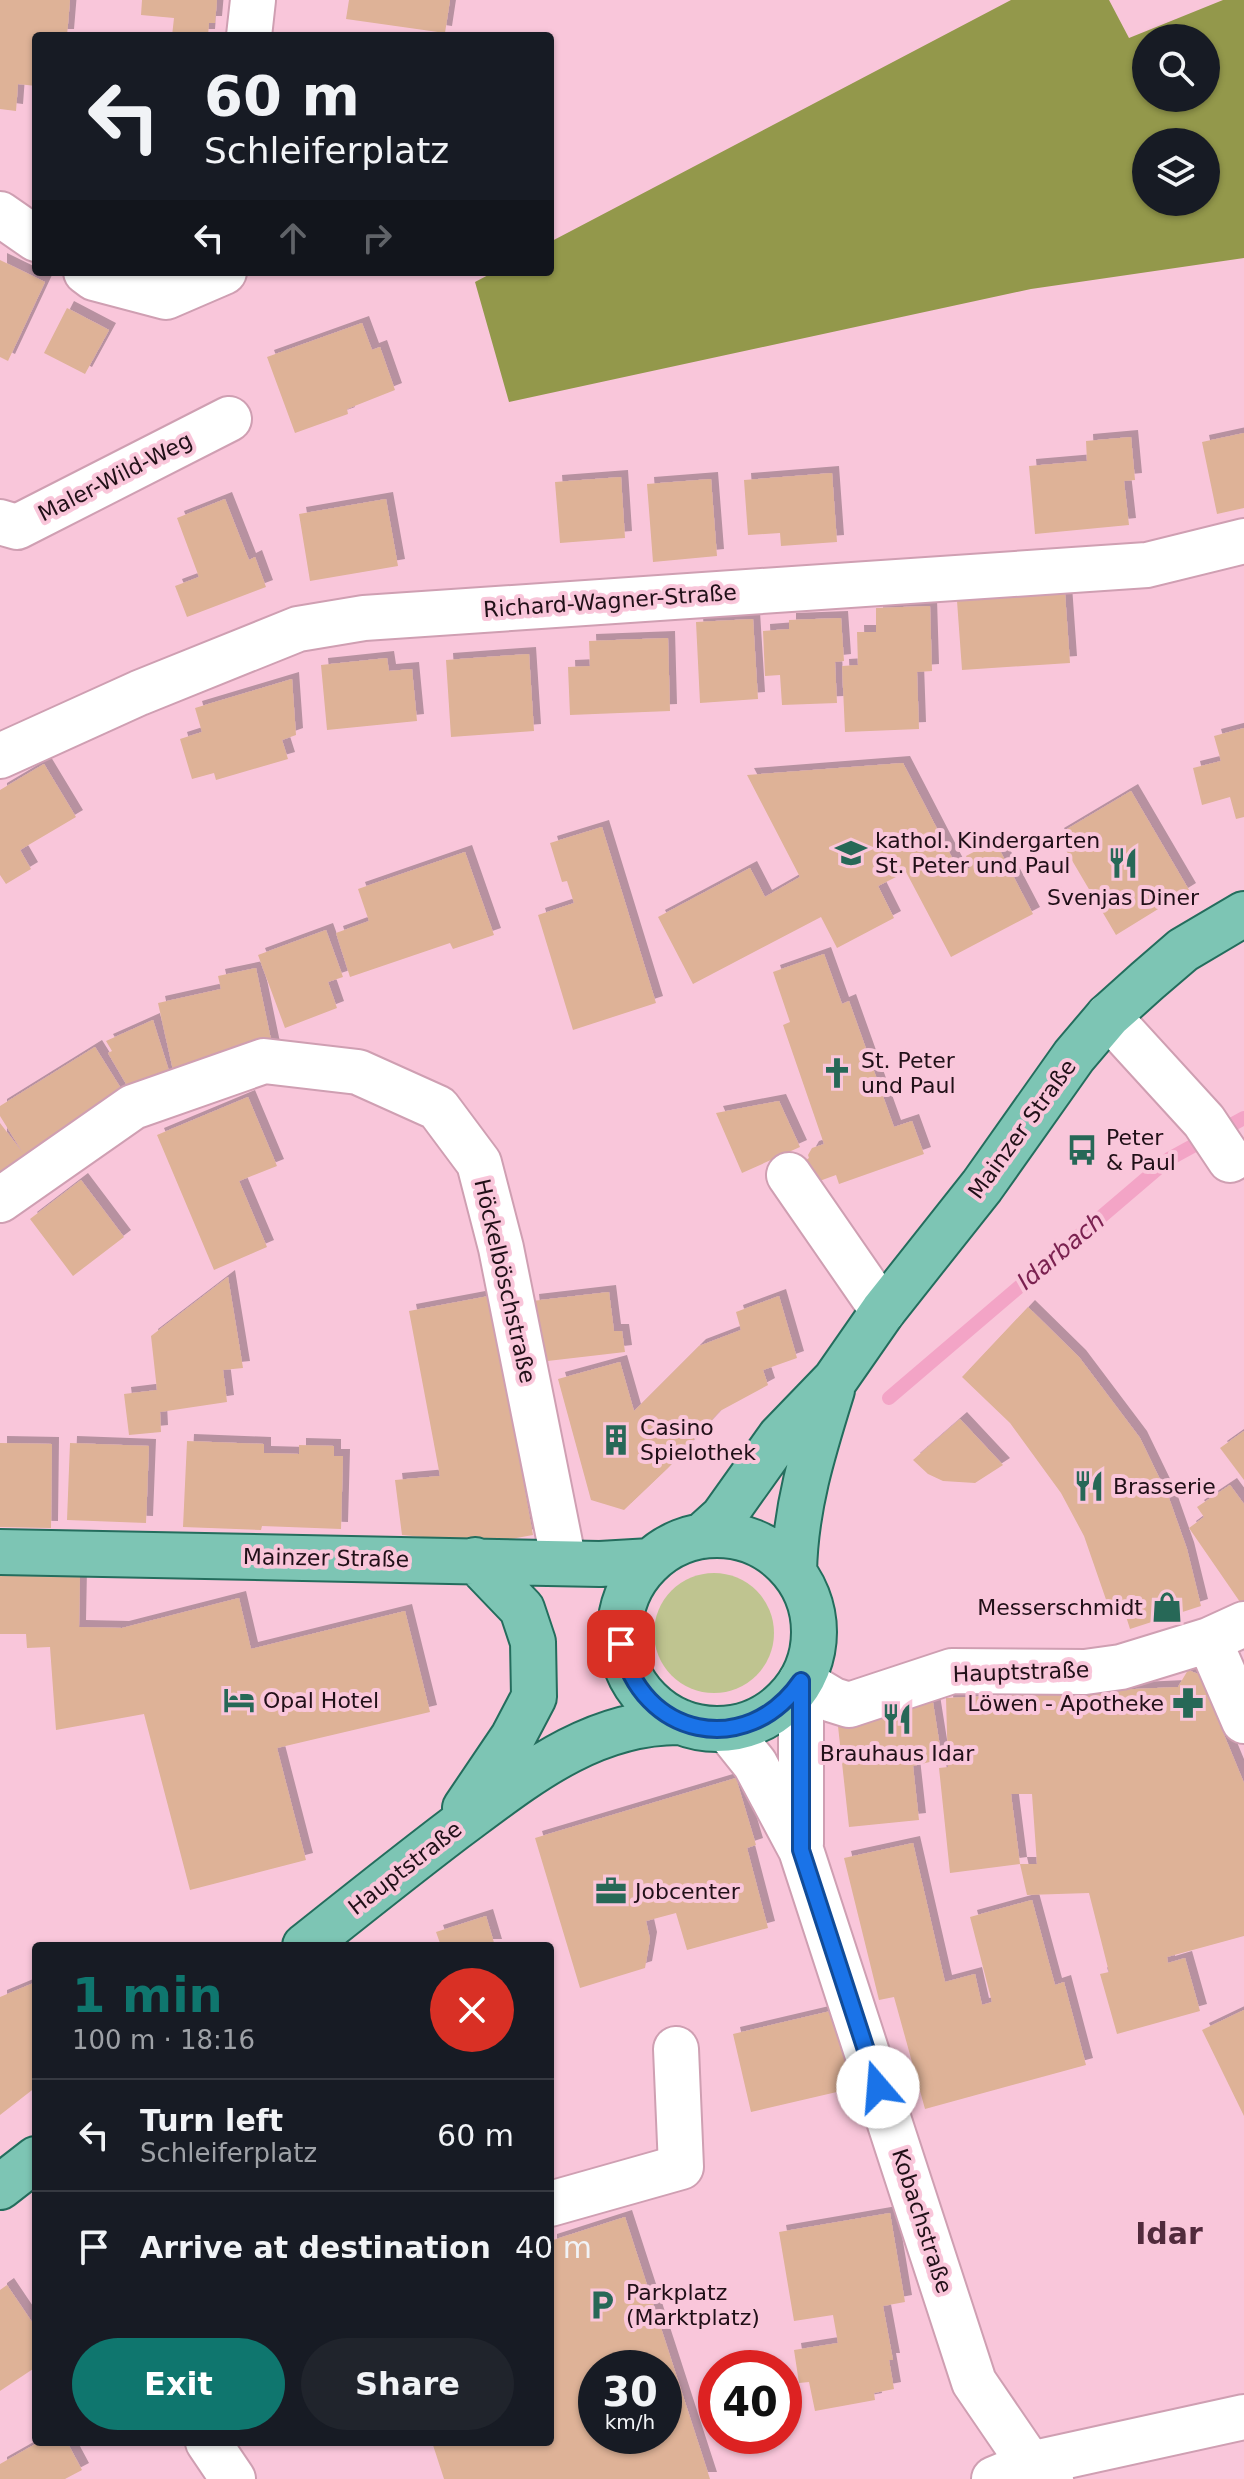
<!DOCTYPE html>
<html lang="en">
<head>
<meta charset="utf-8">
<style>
  :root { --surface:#171b24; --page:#20242c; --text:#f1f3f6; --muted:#9ea1a6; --line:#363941; --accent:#0f766e }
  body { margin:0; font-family:"DejaVu Sans",sans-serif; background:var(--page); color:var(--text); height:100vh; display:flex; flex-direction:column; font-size:30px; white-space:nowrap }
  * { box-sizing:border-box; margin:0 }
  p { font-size:26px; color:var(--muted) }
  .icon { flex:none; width:44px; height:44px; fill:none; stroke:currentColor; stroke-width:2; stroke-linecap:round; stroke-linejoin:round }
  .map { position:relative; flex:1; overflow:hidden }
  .side { position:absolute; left:32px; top:1942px; width:522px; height:504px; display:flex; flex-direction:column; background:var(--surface); border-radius:8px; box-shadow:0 2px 6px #0004 }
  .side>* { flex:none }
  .guide { position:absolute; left:32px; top:32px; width:522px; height:244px; border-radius:8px; box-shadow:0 2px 6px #0004; background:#171b24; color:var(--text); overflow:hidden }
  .controls { position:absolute; left:1132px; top:24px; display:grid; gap:16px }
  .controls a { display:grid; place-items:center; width:88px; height:88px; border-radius:50%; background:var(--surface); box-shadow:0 2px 6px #0004; font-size:40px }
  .speed { position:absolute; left:578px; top:2350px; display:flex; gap:16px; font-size:40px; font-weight:700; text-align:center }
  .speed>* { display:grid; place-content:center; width:104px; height:104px; border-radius:50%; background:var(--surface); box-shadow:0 2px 6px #0004; line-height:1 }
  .speed small { font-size:20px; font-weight:400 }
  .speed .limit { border:12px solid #d22; background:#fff; color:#111 }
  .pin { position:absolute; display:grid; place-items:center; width:68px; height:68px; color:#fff; margin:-34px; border-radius:16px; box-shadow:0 4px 12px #0006 }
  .me { position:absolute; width:88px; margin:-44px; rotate:342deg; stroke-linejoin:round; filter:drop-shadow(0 0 6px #0008) }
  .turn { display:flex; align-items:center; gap:28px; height:168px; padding:0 40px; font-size:36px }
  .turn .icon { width:104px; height:104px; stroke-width:2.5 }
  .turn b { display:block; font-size:56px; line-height:68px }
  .lanes { display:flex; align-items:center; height:76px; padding:0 40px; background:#0003; justify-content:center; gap:40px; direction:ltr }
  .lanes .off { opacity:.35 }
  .round { display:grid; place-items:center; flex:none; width:84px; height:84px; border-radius:42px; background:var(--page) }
  .head { display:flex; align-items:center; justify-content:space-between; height:136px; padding:0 40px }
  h1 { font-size:48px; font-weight:800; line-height:60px; color:var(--accent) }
  .action { display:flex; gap:16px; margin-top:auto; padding:16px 40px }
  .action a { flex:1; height:92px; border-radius:48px; background:var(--accent); color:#fff; font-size:32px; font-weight:800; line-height:92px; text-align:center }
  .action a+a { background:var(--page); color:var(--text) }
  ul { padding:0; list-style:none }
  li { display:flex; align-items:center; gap:24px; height:112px; padding:0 40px; border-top:2px solid var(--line) }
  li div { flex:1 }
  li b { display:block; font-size:30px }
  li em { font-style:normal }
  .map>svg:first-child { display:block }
  .green { fill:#bfc490 }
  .forest { fill:#93984b; fill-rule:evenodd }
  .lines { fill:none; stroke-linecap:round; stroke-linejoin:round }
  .stream { stroke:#f3a4c6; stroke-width:14 }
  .building { fill:#deb297; fill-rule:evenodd; filter:url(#shadow) }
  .minor-casing { stroke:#cf9fb2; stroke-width:48 }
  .major-casing { stroke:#246d5d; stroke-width:48 }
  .minor { stroke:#fff; stroke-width:44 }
  .major { stroke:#7dc5b4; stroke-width:44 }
  .route-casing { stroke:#114b97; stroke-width:20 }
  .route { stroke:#1a73e8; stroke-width:14 }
  .labels { text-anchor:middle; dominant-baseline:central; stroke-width:8; stroke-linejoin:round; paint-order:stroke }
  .street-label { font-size:22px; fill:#211018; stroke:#f9c6da }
  .poi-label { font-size:22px; fill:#211018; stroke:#f9c6da; text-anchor:start }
  .water-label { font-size:24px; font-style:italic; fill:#7b2150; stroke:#f9c6da }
  .district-label { font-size:30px; font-weight:bold; fill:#512a3c; stroke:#f9c6da }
</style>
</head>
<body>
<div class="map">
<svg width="1244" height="2479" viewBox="0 0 1244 2479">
  <defs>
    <filter id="shadow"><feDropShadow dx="7" dy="-7" stdDeviation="0" flood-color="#0004"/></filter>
  </defs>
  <rect width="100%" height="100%" fill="#f9c6da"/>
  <path class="green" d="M654 1633a60 60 0 1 1 120 0a60 60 0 1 1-120 0Z"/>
  <path class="forest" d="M1011,0H1109L1129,38L1223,0H1244V258L1031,289L509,402L475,282L494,272H550V242ZM1146,38H1206V98H1146ZM1146,142H1206V202H1146Z"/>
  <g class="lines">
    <path class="stream" d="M889,1398L1169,1159L1244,1118"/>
  </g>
  <path class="building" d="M0,0H70L67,36H36V86L18,84L16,111L0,109Z
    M142,0H217L215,23H209L208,36H172L174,18L141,15Z
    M349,0H450L445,33L346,19Z
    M0,260L45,282L8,361L0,357Z
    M67,308L109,330L85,374L44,353Z
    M362,323L372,350L380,347L395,390L347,409L348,414L295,433L267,357Z
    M1244,433V508L1217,514L1202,442Z
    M1131,437L1135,480L1124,481L1129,525L1035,534L1029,466L1087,461L1086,441Z
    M832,473L837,542L781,546L780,533L748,535L744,480Z
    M621,477L625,538L560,543L555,482Z
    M711,479L717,556L653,562L647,484Z
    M225,499L249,560L255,557L266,587L187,617L175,586L199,577L177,518Z
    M386,499L398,566L310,581L299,514Z
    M1065,593L1070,663L962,670L957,601Z
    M930,606L932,671L917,672L919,729L845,732L842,666L858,665L857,632H876V608Z
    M841,618L844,661L835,662L837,703L782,705L780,675L765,676L763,631L789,629V620Z
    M753,619L758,699L700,703L696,622Z
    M668,638L670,711L570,715L568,667L590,666L589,641Z
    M529,654L534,731L451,737L446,660Z
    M387,658L389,671L412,669L417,721L327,730L321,665Z
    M292,679L296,735L282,740L288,759L216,780L214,773L192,779L180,739L202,732L195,708Z
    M1244,728V817L1236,819L1230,797L1202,805L1193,768L1221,761L1214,736Z
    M903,763L960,873L971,867L966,856L995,841L1033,914L951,957L906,872L878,886L894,918L837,948L821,917L693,984L658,917L750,868L765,897L800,877L747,775Z
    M44,764L76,817L20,850L31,869L6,884L0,875V790Z
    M1131,791L1189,890L1116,935L1057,835Z
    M602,827L656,1003L573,1030L538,915L574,903L567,881L562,882L550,843Z
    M465,852L494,935L453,949L450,943L350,977L336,933L369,921L358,889Z
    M326,930L343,977L328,982L337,1008L285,1028L258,955Z
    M824,954L842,1004L849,1001L894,1127L912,1121L924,1154L839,1184L836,1175L814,1183L806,1160L809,1158L808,1155L812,1148L824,1144L783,1025L790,1022L773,972Z
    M256,968L273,1049L173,1070L158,1003L221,989L218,976Z
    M153,1020L170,1074L132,1094L108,1053L112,1051L106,1041Z
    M95,1047L127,1098L0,1184V1123L23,1153L0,1116V1106Z
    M248,1097L277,1166L239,1181L267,1247L214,1270L157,1135Z
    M779,1101L800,1147L742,1173L716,1113Z
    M81,1180L124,1237L73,1276L30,1219Z
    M228,1277L243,1368L223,1370L227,1402L160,1412L161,1432L129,1435L124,1394L157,1390L151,1336Z
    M609,1292L614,1331H622L625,1352L539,1362L532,1301Z
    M489,1296L533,1535L489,1543L402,1535L395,1480L440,1476L409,1311Z
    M779,1296L797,1358L763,1370L768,1385L720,1411L668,1468L624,1510L591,1500L558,1379L620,1362L634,1411L699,1346L741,1330L736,1312Z
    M1028,1307L1079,1357L1140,1438L1169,1498L1187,1549L1201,1606L1130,1629L1124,1610L1111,1614L1084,1536L1061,1493L1010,1423L962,1377Z
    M960,1419L1003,1465L975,1483L943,1481L928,1474L913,1460Z
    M1244,1431V1480L1220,1448Z
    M187,1441L264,1444V1453L299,1454V1445L334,1446V1456H343L341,1529L262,1526L261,1530L183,1527Z
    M0,1443L52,1444L51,1528L0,1527Z
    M70,1443L149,1446L146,1523L67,1520Z
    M1230,1485L1244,1504V1600L1240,1602L1189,1528L1204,1517L1197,1507Z
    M0,1576H80L79,1627L122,1628L239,1598L251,1649L405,1611L430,1712L277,1748L306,1860L190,1890L144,1714L56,1730L50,1647L27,1648L26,1634H0Z
    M1188,1670L1208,1678V1696L1244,1783V1936L1167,1957L1168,1963L1185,1958L1200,2011L1117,2034L1100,1974L1109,1972L1089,1893L1027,1895L1020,1864H1037L1032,1794H1011L1020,1864L950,1873L939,1768L948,1767L946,1698L1178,1687Z
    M931,1690L942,1759L913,1766L919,1820L849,1827L837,1717Z
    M736,1778L756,1845L747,1848L768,1928L687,1950L676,1913L646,1921L650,1939L645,1968L580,1988L535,1838Z
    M913,1843L945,1982L975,1974L982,2005L992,2002L970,1917L1032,1900L1055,1985L1064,1982L1086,2065L925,2109L894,1997L879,2000L844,1858Z
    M486,1916L495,1946H441L436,1932Z
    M36,1982V2087L0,2115V1997Z
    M835,2010L854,2088L751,2112L733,2034Z
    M1244,2010V2116L1202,2030Z
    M890,2213L905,2302L883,2306L893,2360H889L894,2389L874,2393L875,2400L815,2411L809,2382L799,2383L794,2350L838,2343L833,2315L794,2321L779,2232Z
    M625,2217L710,2479H444L432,2442H550V2241ZM596,2368H664V2436H596Z
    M7,2285L36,2328V2367L0,2391V2290Z
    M39,2442H67L82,2470L65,2479H0V2464Z"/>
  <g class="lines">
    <defs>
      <path id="minor" d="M249,36L253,0
        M0,214L36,239
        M86,272L94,278L166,297L224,272
        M0,522L17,527L229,419
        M0,756L139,693L298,629L364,618L1147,565L1244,541
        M1108,1016L1204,1121L1230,1160
        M789,1175L883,1311
        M0,1200L133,1107L264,1061L358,1072L438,1108L479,1163L501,1248L564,1563
        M1209,1640L1244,1721
        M801,1681L833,1700L849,1705L952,1671L1085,1672L1121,1667L1209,1640L1244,1624
        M801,1681V1844
        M727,1729L755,1764L801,1850L974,2382L1030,2464L1051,2479
        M550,2204L681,2167L676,2049
        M208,2442L233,2479
        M994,2479L1030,2464L1244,2417"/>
      <path id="major" d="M620 1632a97 97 0 1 1 194 0a97 97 0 1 1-194 0Z
        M702,1536L723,1517L780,1437L835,1380L883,1311L982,1186L1074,1056L1108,1016L1147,981L1183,950L1244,914
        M0,1552L600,1564L651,1561
        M794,1573C795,1508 813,1451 832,1390
        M465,1808L513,1737L534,1697L533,1642L522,1609L475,1560
        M305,1946C354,1907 404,1867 454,1829C523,1778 590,1721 681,1722
        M0,2187L36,2159"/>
    </defs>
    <use href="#minor" class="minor-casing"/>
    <use href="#major" class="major-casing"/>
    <use href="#minor" class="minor"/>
    <use href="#major" class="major"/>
  </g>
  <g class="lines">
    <defs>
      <path id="route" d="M621,1644C640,1737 747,1760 801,1681V1850L878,2087"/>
    </defs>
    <use href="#route" class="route-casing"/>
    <use href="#route" class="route"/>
  </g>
  <defs>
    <symbol id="school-bare" viewBox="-9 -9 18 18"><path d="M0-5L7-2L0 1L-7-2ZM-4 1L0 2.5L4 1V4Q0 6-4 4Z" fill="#276857" stroke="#f9c6da" stroke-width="2.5" paint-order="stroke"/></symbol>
    <symbol id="restaurant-bare" viewBox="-9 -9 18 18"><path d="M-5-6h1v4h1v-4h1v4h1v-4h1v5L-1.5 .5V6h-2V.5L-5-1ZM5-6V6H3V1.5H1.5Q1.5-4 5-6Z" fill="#276857" stroke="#f9c6da" stroke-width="2.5" paint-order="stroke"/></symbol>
    <symbol id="church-bare" viewBox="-9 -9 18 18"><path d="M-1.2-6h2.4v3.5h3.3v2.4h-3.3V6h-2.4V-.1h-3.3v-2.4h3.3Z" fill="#276857" stroke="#f9c6da" stroke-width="2.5" paint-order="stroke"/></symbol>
    <symbol id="bus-bare" viewBox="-9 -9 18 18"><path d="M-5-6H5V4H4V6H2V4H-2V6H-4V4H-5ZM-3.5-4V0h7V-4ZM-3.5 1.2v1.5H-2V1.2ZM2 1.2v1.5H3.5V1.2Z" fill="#276857" stroke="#f9c6da" stroke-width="2.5" paint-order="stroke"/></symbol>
    <symbol id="building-bare" viewBox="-9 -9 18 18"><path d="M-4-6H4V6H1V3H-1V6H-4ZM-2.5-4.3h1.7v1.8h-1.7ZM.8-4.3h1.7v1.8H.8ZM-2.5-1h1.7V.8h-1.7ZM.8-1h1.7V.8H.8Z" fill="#276857" stroke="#f9c6da" stroke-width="2.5" paint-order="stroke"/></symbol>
    <symbol id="shop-bare" viewBox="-9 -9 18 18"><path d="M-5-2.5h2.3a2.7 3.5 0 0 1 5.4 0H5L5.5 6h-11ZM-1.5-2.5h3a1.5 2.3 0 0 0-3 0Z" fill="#276857" stroke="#f9c6da" stroke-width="2.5" paint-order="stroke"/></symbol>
    <symbol id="hotel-bare" viewBox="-9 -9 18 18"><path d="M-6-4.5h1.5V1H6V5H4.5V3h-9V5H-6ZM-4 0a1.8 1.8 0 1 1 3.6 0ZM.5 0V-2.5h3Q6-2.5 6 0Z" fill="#276857" stroke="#f9c6da" stroke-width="2.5" paint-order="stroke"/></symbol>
    <symbol id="pharmacy-bare" viewBox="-9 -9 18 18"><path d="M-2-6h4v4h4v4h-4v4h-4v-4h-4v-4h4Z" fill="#276857" stroke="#f9c6da" stroke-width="2.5" paint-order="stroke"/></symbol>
    <symbol id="office-bare" viewBox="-9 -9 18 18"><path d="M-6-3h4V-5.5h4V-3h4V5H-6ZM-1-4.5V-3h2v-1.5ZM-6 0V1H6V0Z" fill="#276857" stroke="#f9c6da" stroke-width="2.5" paint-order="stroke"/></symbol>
    <symbol id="parking-bare" viewBox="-9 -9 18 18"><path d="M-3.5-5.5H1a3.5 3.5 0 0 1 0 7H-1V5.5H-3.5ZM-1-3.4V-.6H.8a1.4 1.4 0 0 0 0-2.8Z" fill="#276857" stroke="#f9c6da" stroke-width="2.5" paint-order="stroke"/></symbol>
  </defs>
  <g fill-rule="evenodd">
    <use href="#school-bare" x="829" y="831" width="44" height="44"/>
    <use href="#restaurant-bare" x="1101" y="841" width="44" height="44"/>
    <use href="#church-bare" x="815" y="1051" width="44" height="44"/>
    <use href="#bus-bare" x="1060" y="1128" width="44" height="44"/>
    <use href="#building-bare" x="594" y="1418" width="44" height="44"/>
    <use href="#restaurant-bare" x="1067" y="1464" width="44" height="44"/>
    <use href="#shop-bare" x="1145" y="1585" width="44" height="44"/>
    <use href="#hotel-bare" x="217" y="1678" width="44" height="44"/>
    <use href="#pharmacy-bare" x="1166" y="1681" width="44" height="44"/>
    <use href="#restaurant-bare" x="875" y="1697" width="44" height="44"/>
    <use href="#office-bare" x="589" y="1869" width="44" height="44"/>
    <use href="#parking-bare" x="580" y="2283" width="44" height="44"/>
  </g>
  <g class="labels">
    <g class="street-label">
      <text transform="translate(115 477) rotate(-27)">Maler-Wild-Weg</text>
      <text transform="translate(610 601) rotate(-4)">Richard-Wagner-Straße</text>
      <text transform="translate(1022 1129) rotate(-54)">Mainzer Straße</text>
      <text transform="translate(505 1281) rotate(77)">Höckelböschstraße</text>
      <text transform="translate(326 1558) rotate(1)">Mainzer Straße</text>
      <text transform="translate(1021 1672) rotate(-2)">Hauptstraße</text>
      <text transform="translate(405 1868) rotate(-38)">Hauptstraße</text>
      <text transform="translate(922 2221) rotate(72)">Kobachstraße</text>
    </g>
    <g class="poi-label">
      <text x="875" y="840">kathol. Kindergarten<tspan x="875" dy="25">St. Peter und Paul</tspan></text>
      <text x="1123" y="897" text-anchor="middle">Svenjas Diner</text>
      <text x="861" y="1060">St. Peter<tspan x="861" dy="25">und Paul</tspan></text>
      <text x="1106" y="1137">Peter<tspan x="1106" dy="25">&amp; Paul</tspan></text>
      <text x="640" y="1427">Casino<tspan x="640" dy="25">Spielothek</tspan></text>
      <text x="1113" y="1486">Brasserie</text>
      <text x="1143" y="1607" text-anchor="end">Messerschmidt</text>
      <text x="263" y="1700">Opal Hotel</text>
      <text x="1164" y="1703" text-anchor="end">Löwen - Apotheke</text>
      <text x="897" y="1753" text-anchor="middle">Brauhaus Idar</text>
      <text x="635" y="1891">Jobcenter</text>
      <text x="626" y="2292">Parkplatz<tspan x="626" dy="25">(Marktplatz)</tspan></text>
    </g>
    <g class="water-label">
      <text transform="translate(1061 1251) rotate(-40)">Idarbach</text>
    </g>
    <g class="district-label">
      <text x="1169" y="2233">Idar</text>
    </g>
  </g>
</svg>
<div class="controls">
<a><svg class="icon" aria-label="search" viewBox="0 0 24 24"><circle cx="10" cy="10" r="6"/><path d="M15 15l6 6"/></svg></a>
<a><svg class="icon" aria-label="layers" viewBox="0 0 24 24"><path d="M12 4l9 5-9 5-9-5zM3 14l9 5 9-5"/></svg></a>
</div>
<div class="speed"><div>30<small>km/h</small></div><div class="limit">40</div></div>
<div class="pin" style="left:621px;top:1644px;background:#d93025"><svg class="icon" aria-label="arrive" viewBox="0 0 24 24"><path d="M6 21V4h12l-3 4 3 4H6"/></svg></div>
<svg class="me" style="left:878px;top:2087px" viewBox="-20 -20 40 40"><circle r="19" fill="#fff"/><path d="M0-13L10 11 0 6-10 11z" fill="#1a73e8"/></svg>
<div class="guide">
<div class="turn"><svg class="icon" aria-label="left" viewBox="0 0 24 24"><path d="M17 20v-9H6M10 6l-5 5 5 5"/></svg><div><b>60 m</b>Schleiferplatz</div></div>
<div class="lanes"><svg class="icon" aria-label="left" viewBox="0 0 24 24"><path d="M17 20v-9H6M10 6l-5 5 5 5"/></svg><svg class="icon off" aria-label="ahead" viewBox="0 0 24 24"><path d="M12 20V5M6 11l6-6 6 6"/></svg><svg class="icon off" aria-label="right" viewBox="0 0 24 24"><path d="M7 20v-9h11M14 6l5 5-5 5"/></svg></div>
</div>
<section class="side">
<div class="head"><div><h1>1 min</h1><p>100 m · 18:16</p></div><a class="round" style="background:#d93025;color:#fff"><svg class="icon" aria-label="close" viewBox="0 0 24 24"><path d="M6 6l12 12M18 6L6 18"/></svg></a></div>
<ul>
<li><svg class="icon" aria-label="left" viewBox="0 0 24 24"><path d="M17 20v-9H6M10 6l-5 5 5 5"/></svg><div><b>Turn left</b><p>Schleiferplatz</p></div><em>60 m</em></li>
<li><svg class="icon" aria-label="arrive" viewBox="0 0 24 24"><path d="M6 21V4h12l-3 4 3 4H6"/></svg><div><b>Arrive at destination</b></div><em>40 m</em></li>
</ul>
<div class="action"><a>Exit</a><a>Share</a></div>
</section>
</div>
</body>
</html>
